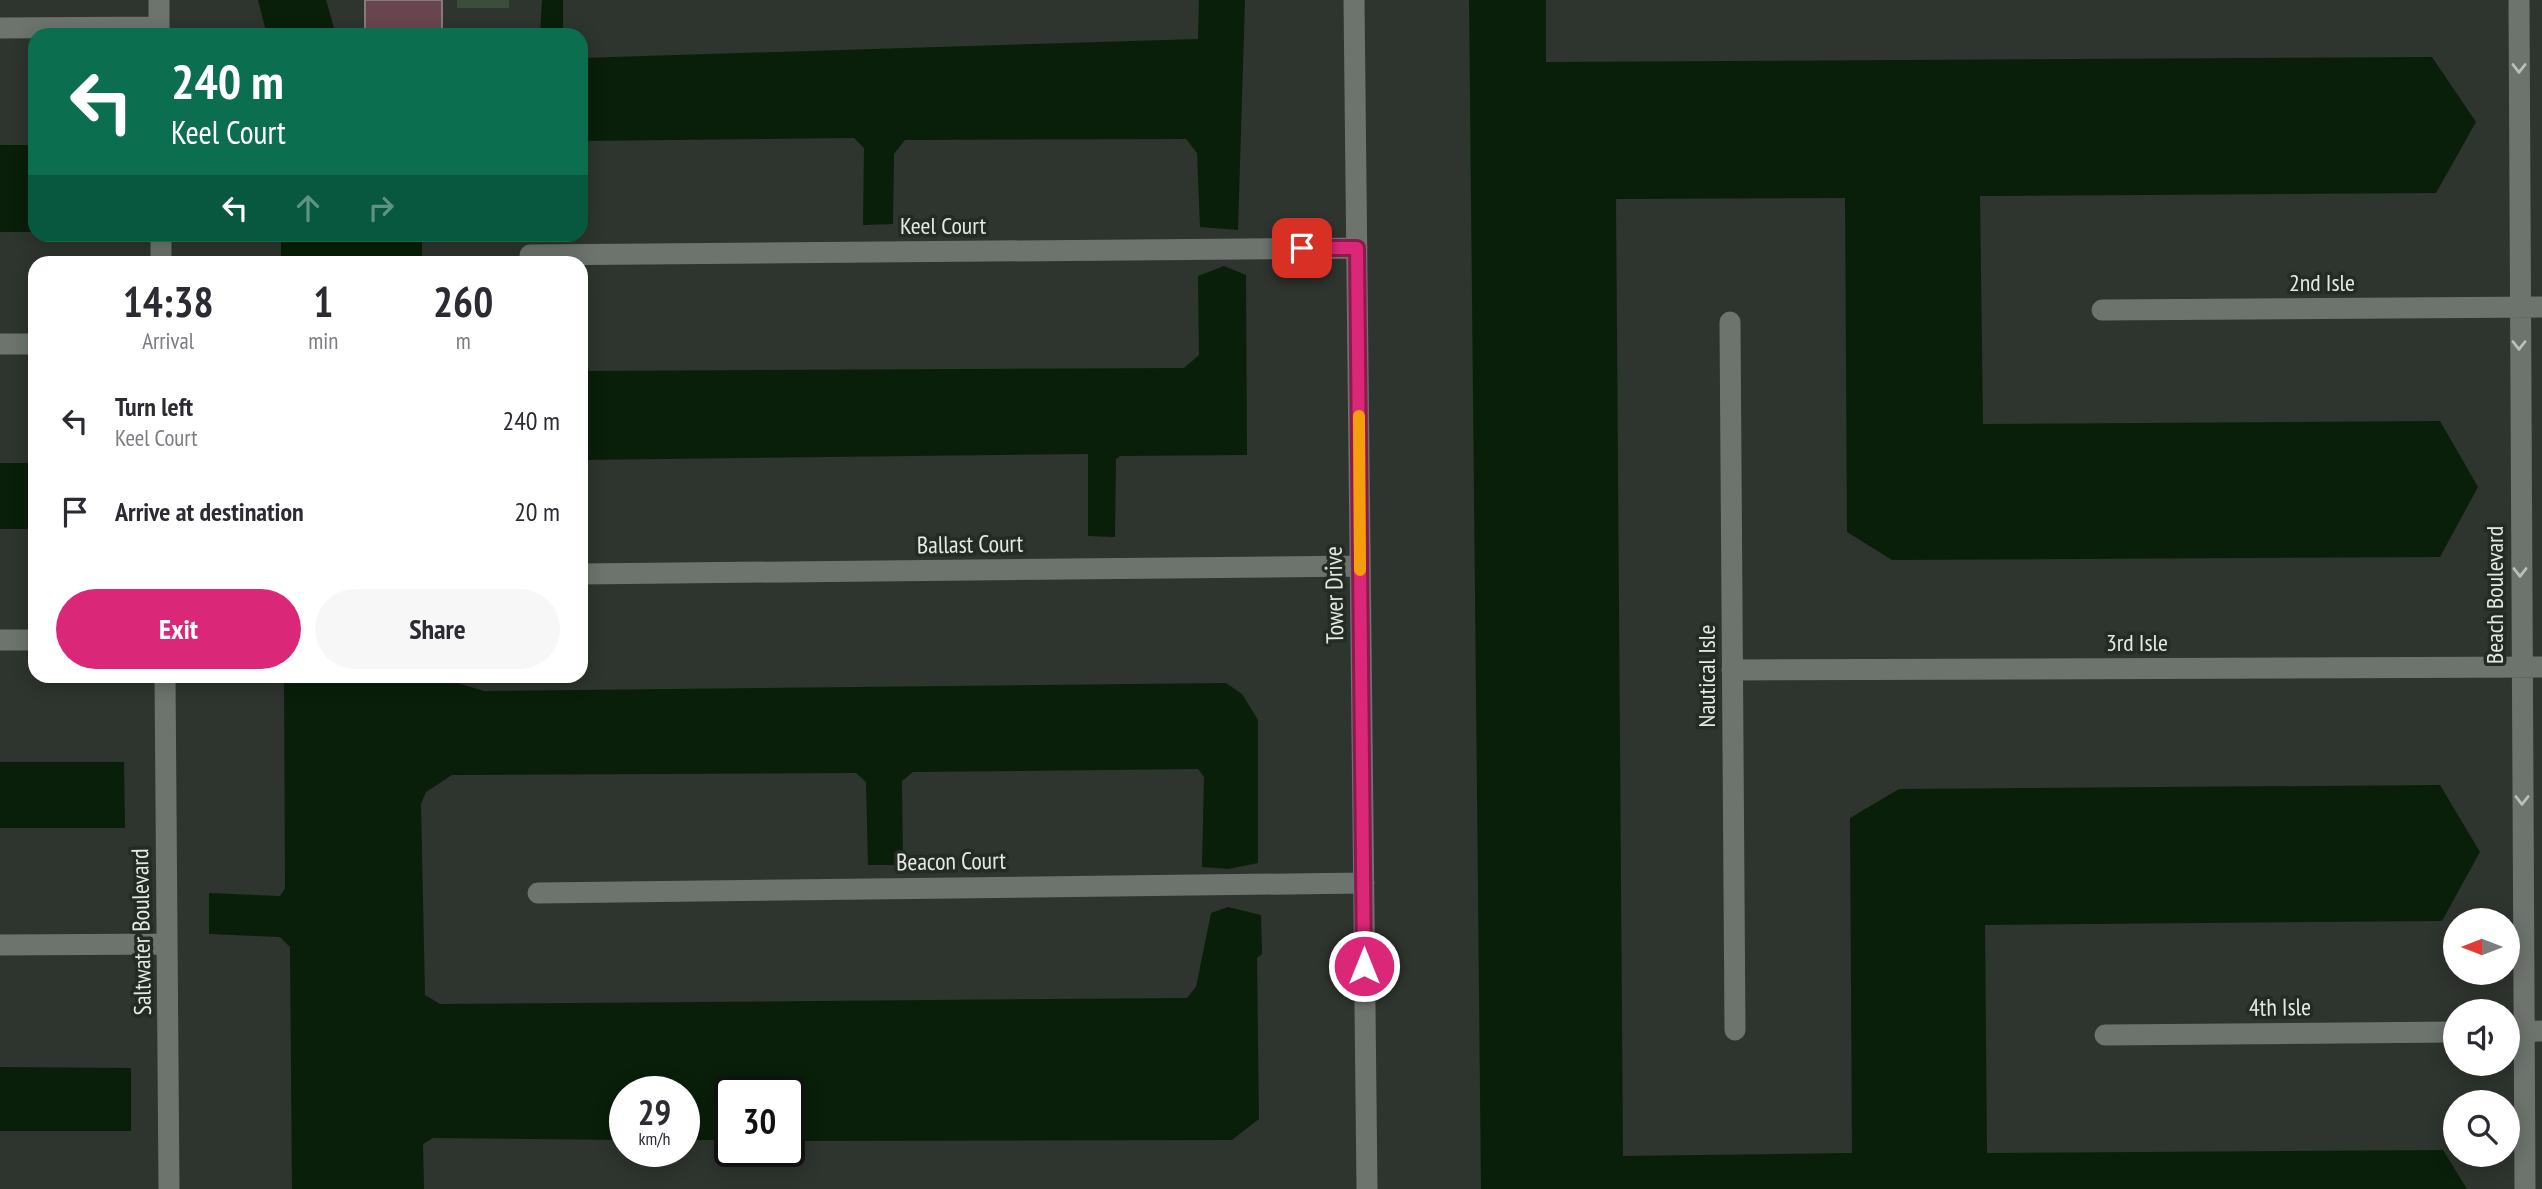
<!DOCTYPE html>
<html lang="en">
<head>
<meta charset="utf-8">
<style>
  :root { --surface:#fff; --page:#f7f7f7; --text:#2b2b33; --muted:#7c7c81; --accent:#db2777 }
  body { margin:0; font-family:"PT Sans Narrow",sans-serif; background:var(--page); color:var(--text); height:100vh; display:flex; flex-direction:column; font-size:26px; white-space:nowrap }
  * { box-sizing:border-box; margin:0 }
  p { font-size:23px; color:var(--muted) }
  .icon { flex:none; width:38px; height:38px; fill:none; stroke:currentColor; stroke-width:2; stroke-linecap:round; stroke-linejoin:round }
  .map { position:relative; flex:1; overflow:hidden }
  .details { position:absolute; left:28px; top:256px; width:560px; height:427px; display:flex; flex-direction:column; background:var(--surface); border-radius:21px; box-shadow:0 4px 18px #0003 }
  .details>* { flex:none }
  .guide { position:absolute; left:28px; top:28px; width:560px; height:214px; border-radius:21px; box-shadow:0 4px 18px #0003; background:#0b6e4f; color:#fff; overflow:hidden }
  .needle { width:46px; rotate:270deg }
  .fabs { position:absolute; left:2443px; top:908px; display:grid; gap:14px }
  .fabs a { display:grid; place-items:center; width:77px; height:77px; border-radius:50%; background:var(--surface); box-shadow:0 4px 18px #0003; font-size:35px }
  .speed { position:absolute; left:609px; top:1076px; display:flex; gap:14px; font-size:35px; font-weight:700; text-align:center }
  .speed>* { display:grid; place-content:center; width:91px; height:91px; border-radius:50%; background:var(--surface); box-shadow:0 4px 18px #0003; line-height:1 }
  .speed small { font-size:18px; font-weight:400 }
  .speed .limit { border:4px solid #111; border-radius:10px; background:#fff; color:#111 }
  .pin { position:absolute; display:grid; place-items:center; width:60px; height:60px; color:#fff; margin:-30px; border-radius:14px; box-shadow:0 4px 10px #0006 }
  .me { position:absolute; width:77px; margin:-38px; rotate:0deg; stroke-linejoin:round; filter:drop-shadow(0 0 5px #0008) }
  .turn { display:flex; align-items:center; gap:24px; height:147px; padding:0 28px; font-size:32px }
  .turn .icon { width:91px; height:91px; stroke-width:2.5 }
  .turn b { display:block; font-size:49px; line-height:60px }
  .lanes { display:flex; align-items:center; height:66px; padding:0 28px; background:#0003; justify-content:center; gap:35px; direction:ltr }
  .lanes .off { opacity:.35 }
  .eta { display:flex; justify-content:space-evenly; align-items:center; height:119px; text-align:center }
  .eta b { font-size:42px; font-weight:700; line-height:49px }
  .cta { display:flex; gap:14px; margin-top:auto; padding:14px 28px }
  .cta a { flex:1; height:80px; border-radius:42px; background:var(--accent); color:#fff; font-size:28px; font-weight:700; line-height:80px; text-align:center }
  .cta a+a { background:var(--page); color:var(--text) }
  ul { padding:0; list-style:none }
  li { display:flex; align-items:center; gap:21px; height:91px; padding:0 28px }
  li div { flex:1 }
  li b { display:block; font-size:26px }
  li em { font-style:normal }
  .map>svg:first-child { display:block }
  .green { fill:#3c4e3b }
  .water { fill:#091f09 }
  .building { fill:#69464f; stroke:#857b7d; stroke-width:2 }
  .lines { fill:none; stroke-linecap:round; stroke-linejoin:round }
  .minor { stroke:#6d736d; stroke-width:21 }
  .oneway { stroke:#bbc0bb }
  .route-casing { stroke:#8e194d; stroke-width:18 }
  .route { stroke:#db2777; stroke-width:12 }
  .slow { stroke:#f59e0b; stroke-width:12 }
  .labels { text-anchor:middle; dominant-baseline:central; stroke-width:7; stroke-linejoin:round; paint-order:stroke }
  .street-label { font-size:24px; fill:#e5e9e5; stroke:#242a24 }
</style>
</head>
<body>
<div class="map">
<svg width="2542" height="1189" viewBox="0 0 2542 1189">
  <rect width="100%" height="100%" fill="#2e342e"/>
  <path class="green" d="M457,0H509V8H457Z"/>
  <path class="water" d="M258,0H326L336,35H267Z
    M542,0H563V35H540Z
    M1199,0H1245L1238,230L1200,227L1197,153L1186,139L905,140L894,154L893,224L863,225L864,148L854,138L581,141V58L1198,39Z
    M1469,0H1546V62L2432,57L2476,122L2436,193L1980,196L1983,424L2440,421L2478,487L2440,557L1892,560L1847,532L1845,198L1616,199L1623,1156L1852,1153L1850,818L1899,789L2440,785L2480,852L2442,921L1985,925L1987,1153L2443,1150L2467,1189H1481Z
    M0,145H35V232H0Z
    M281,235H422V262H281Z
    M1224,266L1246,275L1247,455L1120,456L1116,459L1115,537L1088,536V454L581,460V371L1184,368L1199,355L1198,276Z
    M0,463H35V529H0Z
    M284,676H434L484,691L1226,683L1242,694L1258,720V863L1228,869L1202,867L1204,777L1198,769L913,772L902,781L903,865H868L866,782L856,773L452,775L426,792L421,804L425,995L440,1004L1187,998L1196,987L1211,913L1228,907L1261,915L1262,954L1257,958L1259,1119L1232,1140L789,1141V1092H730V1140H684V1092H625V1140L433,1138L423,1144L424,1189H292L290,947L280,937L209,934V893L280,896L285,888Z
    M0,762H124L125,828H0Z
    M0,1067L131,1068V1131H0Z"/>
  <path class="building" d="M365,0H442V34H379V31H365Z"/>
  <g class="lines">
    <path class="minor" d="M159,0V35
      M1354,0L1367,1189
      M2519,0L2525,1189
      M0,28L159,27
      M161,234V262
      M530,255L1357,248
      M2102,310L2542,307
      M1730,322L1735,1030
      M0,344H35
      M581,574L1360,566
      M0,640H35
      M1732,670L2542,667
      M165,676L169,1189
      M538,893L1364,883
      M0,945L167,944
      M2508,1032L2542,1031
      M2105,1035L2455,1032"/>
  </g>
  <defs><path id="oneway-chevron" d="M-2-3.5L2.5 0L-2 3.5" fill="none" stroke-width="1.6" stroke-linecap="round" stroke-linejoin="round" transform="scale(1.75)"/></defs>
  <g class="oneway">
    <use href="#oneway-chevron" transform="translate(2519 68) rotate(90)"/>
    <use href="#oneway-chevron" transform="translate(2519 345) rotate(90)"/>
    <use href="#oneway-chevron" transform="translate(2520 572) rotate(90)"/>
    <use href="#oneway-chevron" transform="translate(2522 800) rotate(90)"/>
  </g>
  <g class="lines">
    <defs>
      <path id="route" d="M1302,248H1357L1364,966"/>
    </defs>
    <use href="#route" class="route-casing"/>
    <use href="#route" class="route"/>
    <path class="slow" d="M1359,416L1360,570"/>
  </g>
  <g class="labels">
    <g class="street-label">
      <text x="943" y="225">Keel Court</text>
      <text x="2322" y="282">2nd Isle</text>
      <text transform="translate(970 544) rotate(-1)">Ballast Court</text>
      <text transform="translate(1334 595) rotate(-91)">Tower Drive</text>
      <text transform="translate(2494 595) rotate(-90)">Beach Boulevard</text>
      <text x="2137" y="642">3rd Isle</text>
      <text transform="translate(1706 676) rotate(-90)">Nautical Isle</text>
      <text transform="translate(951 861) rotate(-1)">Beacon Court</text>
      <text transform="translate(141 932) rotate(-91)">Saltwater Boulevard</text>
      <text transform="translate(2280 1007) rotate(-1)">4th Isle</text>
    </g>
  </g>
</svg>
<div class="fabs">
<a><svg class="needle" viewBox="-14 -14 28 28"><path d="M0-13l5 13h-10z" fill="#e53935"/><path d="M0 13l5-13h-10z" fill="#7c7c81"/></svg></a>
<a><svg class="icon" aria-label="sound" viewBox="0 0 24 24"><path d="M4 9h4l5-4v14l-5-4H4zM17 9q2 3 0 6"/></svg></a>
<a><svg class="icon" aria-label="search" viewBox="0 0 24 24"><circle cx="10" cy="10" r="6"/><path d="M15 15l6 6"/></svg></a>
</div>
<div class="speed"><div>29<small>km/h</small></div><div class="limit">30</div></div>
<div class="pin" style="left:1302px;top:248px;background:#d93025"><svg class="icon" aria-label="arrive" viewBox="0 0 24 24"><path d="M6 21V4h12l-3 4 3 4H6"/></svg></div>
<svg class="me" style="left:1364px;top:966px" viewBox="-20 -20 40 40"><circle r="17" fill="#db2777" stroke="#fff" stroke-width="3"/><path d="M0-11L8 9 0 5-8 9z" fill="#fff"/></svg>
<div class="guide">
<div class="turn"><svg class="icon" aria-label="left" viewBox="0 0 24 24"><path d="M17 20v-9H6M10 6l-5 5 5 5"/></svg><div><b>240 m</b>Keel Court</div></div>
<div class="lanes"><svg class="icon" aria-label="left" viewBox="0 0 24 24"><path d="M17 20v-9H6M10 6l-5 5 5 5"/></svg><svg class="icon off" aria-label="ahead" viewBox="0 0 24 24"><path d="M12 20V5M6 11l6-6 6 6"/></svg><svg class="icon off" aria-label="right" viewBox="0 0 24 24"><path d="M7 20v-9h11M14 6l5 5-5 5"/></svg></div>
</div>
<section class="details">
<div class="eta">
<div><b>14:38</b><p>Arrival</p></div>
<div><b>1</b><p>min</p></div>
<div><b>260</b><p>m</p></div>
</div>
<ul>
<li><svg class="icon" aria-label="left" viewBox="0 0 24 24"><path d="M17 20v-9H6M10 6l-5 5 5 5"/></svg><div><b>Turn left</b><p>Keel Court</p></div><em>240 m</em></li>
<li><svg class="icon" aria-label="arrive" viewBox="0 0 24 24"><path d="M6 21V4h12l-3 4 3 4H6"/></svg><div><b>Arrive at destination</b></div><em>20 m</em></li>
</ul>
<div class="cta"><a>Exit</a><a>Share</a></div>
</section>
</div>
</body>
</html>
